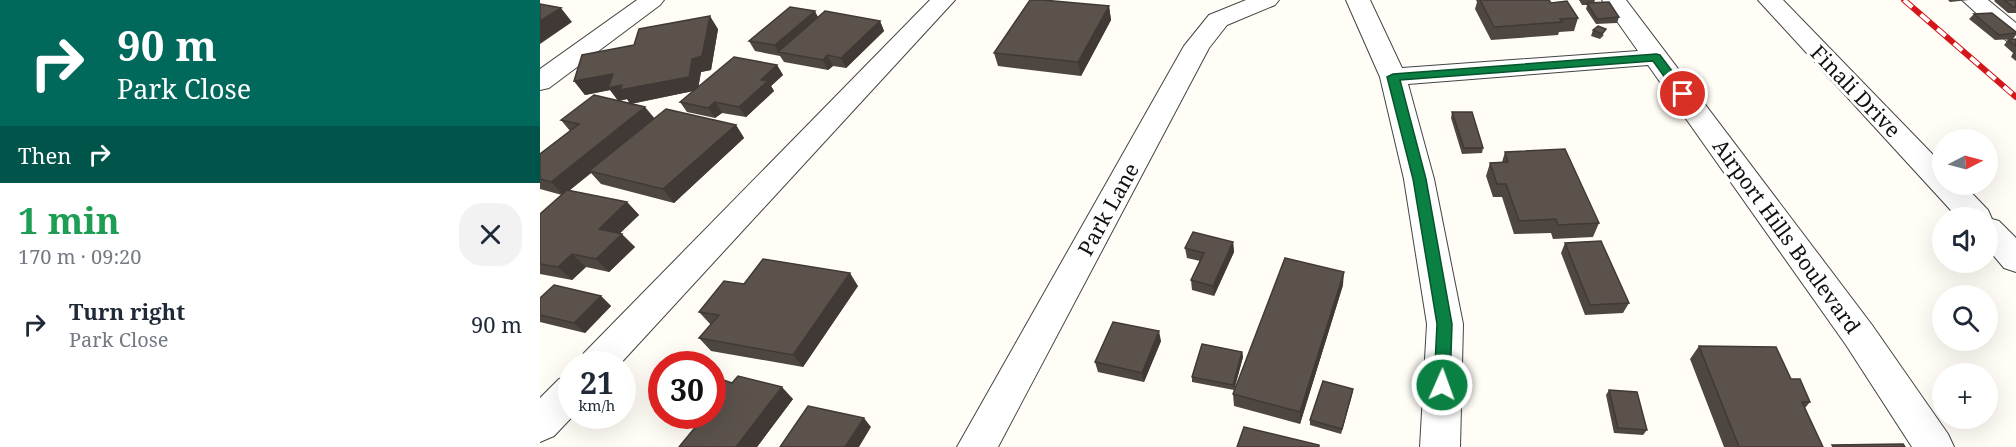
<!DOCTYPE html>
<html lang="en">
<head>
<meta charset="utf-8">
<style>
  :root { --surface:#fff; --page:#f2f2f3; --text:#1f2937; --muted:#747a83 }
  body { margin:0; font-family:"Noto Serif",serif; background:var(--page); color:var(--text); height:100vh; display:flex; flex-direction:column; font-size:22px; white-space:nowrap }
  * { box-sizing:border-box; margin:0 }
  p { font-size:20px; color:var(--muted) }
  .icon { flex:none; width:33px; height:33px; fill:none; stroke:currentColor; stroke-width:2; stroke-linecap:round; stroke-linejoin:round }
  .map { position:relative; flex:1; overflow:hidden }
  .panel { display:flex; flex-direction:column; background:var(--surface); width:540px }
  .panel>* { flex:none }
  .hud { background:#00695c; color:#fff; overflow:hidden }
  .needle { width:39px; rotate:84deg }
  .buttons { position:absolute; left:1392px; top:129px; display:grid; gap:12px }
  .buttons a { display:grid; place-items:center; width:66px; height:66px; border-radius:50%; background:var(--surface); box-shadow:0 6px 24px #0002; font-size:30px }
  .speed { position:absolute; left:18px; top:351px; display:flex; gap:12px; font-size:30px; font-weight:700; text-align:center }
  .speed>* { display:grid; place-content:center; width:78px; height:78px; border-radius:50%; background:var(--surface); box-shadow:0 6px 24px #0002; line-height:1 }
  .speed small { font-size:15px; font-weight:400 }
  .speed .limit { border:9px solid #d22; background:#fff; color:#111 }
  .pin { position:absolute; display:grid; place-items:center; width:51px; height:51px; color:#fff; margin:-26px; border:3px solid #fff; border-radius:50%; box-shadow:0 2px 6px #0007 }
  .me { position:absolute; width:66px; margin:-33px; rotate:2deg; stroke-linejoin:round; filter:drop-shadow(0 0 4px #0008) }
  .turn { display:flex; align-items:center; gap:21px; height:126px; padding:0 18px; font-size:27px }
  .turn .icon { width:78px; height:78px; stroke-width:2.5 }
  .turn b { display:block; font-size:42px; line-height:51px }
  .then { display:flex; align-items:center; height:57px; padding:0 18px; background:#0003; gap:12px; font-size:22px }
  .round { display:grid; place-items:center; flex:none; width:63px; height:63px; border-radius:24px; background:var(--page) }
  .headline { display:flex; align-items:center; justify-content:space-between; height:102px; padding:0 18px }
  h1 { font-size:36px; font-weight:700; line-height:45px; color:#1e9e55 }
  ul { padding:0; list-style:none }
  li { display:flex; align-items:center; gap:18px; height:78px; padding:0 18px }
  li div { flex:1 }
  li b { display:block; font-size:22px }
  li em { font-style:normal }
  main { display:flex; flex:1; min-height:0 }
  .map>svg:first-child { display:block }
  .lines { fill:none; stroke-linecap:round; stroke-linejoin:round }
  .minor-casing { stroke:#444; stroke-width:2 }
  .minor { fill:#fff; fill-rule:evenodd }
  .rail-casing { stroke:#d3171a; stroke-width:6 }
  .rail { stroke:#fff; stroke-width:4; stroke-dasharray:11; stroke-linecap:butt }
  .wall { fill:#4e4741; fill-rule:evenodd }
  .shaded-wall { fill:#403935 }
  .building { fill:#5b524c; stroke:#403935; stroke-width:1.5 }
  .route { fill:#0b8043; stroke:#07532c; stroke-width:1.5 }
  .labels { text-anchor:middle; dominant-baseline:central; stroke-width:6; stroke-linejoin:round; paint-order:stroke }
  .street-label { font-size:21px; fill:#111; stroke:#fff }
</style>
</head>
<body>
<main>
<section class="panel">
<div class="hud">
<div class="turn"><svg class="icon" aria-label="right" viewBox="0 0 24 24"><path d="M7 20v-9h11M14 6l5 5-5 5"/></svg><div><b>90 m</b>Park Close</div></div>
<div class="then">Then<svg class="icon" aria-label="right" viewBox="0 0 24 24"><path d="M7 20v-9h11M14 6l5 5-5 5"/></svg></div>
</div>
<div class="headline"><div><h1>1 min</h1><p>170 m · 09:20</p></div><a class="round"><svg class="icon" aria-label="close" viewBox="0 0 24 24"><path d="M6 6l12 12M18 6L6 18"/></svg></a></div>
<ul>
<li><svg class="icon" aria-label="right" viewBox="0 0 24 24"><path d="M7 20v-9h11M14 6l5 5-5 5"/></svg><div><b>Turn right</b><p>Park Close</p></div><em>90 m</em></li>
</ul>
</section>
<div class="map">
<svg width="1476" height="447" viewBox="0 0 1476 447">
  <rect width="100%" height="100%" fill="#fffdf5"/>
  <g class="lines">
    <defs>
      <path id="minor" d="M97,0H124L120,5L9,88L0,90V69Z
        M390,0H415L80,364H39L44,353Z
        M706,0H739L735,5L687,25L669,48L458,447H417L644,46L669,15Z
        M806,0H830L862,68L1098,51L1062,0H1086L1332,325L1408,434L1414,447H1372L1306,345L1108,65L868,84L894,179L923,324L920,447H880L887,324L864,179L840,77Z
        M1218,0H1243L1402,164V184H1423L1448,210L1452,219L1459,221L1476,238V272L1464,268L1448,249V218H1418Z
        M1422,0H1448L1476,23V43L1467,41Z
        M32,375L33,416L14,436L0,442V398L19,379Z"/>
    </defs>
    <use href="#minor" class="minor-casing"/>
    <use href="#minor" class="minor"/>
    <defs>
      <path id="rail" d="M1364,0L1476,97"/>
    </defs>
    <use href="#rail" class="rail-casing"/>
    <use href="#rail" class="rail"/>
  </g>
  <path class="wall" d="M936,0H1009L1011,3L1038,18L1034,31L1019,32L1018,35L951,40L935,9L937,2Z
    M1039,0H1055L1054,3L1079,17L1077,23L1056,24L1046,9L1047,5H1042Z
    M1408,0H1429L1410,2Z
    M1455,0H1476V13H1468L1454,1Z
    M569,6L571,20L541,76L458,66L454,53Z
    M1434,14L1476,32V35L1473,39L1455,40L1429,19Z
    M278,17L340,21L344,31L306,68L293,66L288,70L244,62L240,56L215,51L209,41Z
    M178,29L171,70L161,72L158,87L237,65L243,75L231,86L234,91L206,117L182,113L175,118L147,112L140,102L153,91L91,104L114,118L196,125L204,138L134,203L61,184L51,173L29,191L87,202L99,215L80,233L95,247L69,272L46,267L32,280L0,274V214L22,195L0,189V154L30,131L21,120L78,101L70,90L45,95L34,81ZM87,99L90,103L79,101Z
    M1053,30L1064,35L1060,39L1051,36Z
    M1476,39V61L1471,57L1473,53L1464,45L1468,40Z
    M912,112L943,148L942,153L922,154L911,118Z
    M965,152L1059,223L1053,237L1013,239L1011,233L974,234L962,197H953L946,176L950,163L962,162Z
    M693,242L694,252L674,296L652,290L651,280L660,261L647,258L645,248Z
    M1025,243L1089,303L1083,313L1045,315L1021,253Z
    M204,284L318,286L263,367L171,351L159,338L171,325L159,312Z
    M803,285L760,424L694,406L693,394Z
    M61,296L71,306L45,333L0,322V298Z
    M621,341L604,382L558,372L555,362Z
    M1159,346L1251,379L1270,402L1265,408L1283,447H1184L1150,359Z
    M702,352L703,357L694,390L652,382V377Z
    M192,383L253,399L217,447H139L158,424L136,416H172Z
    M813,389L801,434L770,425V420Z
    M1069,390L1107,430L1103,435L1074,433L1066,395Z"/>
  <path class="shaded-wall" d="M569,6L571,20L541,76L538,62Z
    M21,8L32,22L0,44V21Z
    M275,11L280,21L238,52L240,56L235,45Z
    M170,16L178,29L171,70L161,72L158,90L90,104L87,99L79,101L70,90L45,95L34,81L152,59Z
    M340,21L344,31L306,68L301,58Z
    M287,55L293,66L288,70L283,60Z
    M237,65L243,75L231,86L234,91L206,117L199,107L221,80Z
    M175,102L182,113L175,118L168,108Z
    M105,107L116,120L49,171L51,173L23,195L11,182Z
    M196,125L204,138L134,203L123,189Z
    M87,202L99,215L71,242L59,229Z
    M82,234L95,247L69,272L56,259Z
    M693,242L694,252L674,296L673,286Z
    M32,254L46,267L32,280L18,267Z
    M804,272L803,285L760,424V412Z
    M310,273L318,286L263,367L253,355Z
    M61,296L71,306L45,333L34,323Z
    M619,331L621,341L604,382L602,373Z
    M702,352L703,357L694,390L693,385Z
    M242,387L253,399L217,447H196Z
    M813,389L812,395L801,434L802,429Z
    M324,418L331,427L319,447H305Z"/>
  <path class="building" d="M490,0H503L569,6L538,62L454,53Z
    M940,0H1009L1011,3L1027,1L1038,18L1020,19L1022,22L954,27Z
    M1464,0H1476V7H1473Z
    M1069,2L1079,17L1057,19L1047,3Z
    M0,4L21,8L0,21Z
    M250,7L275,11L235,45L209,41Z
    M285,11L340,21L301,58L287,55L283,60L238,52Z
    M1452,13L1476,32V33L1459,35L1434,14Z
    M170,16L162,56L152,59L149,77L80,90L82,85L68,88L73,74L34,81L42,55L94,45L99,29Z
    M1058,26L1066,29L1062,34L1053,30Z
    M1476,39V46L1468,40Z
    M194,57L237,65L221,80L228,81L199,107L175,102L168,108L140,102Z
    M54,95L105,107L11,182L0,179V154L39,124L21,120Z
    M126,109L196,125L123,189L49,171Z
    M912,112H932L943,148H924Z
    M1025,149L1059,223L1018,225L1016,219L979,221L966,184H957L950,163L968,162L965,152Z
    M27,190L87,202L59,229L82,234L56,259L32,254L18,267L0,264V214Z
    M653,232L693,242L673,286L651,280L664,253L645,248Z
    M1061,241L1089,303L1050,305L1025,243Z
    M745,258L804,272L760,412L693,394Z
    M223,259L310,273L253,355L159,338L179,315L159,312L184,281L204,284Z
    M14,285L61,296L34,323L0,315V298Z
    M573,322L619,331L602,373L555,362Z
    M662,344L702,352L693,385L652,377Z
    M1159,346L1236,347L1251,379H1260L1270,402H1262L1283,447H1199Z
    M172,376L192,383L198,376L242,387L196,447H139L162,419L153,416H172Z
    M783,381L813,389L802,429L770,420Z
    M1069,390L1097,392L1107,430L1078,428Z
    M268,406L324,418L305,447H240Z
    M704,427L779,445V447H697Z
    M1363,444L1365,447H1293L1292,445Z"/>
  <path class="route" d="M1116,54L1120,55L1147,91V97H1139L1113,61L860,80L886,179L912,324L910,385L908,390L902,392L897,390L894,385L897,324L873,179L847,77L853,74Z"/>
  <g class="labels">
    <g class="street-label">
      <text transform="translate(1316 91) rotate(46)">Finali Drive</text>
      <text transform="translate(568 209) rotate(-61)">Park Lane</text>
      <text transform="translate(1247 236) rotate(54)">Airport Hills Boulevard</text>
    </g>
  </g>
</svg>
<div class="buttons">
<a><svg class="needle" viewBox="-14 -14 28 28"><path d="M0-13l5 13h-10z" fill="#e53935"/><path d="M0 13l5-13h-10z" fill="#747a83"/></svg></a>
<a><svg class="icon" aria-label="sound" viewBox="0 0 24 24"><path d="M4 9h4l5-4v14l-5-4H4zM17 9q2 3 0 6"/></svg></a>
<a><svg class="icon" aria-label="search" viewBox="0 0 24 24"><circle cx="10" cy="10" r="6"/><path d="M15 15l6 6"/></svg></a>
<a>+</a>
</div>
<div class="speed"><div>21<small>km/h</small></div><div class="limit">30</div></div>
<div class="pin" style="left:1143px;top:94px;background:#d93025"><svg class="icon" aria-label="arrive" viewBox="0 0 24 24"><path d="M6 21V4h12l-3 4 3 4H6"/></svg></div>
<svg class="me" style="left:902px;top:385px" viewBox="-20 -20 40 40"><circle r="17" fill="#0b8043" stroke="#fff" stroke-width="3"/><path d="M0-11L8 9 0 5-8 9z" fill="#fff"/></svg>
</div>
</main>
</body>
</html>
